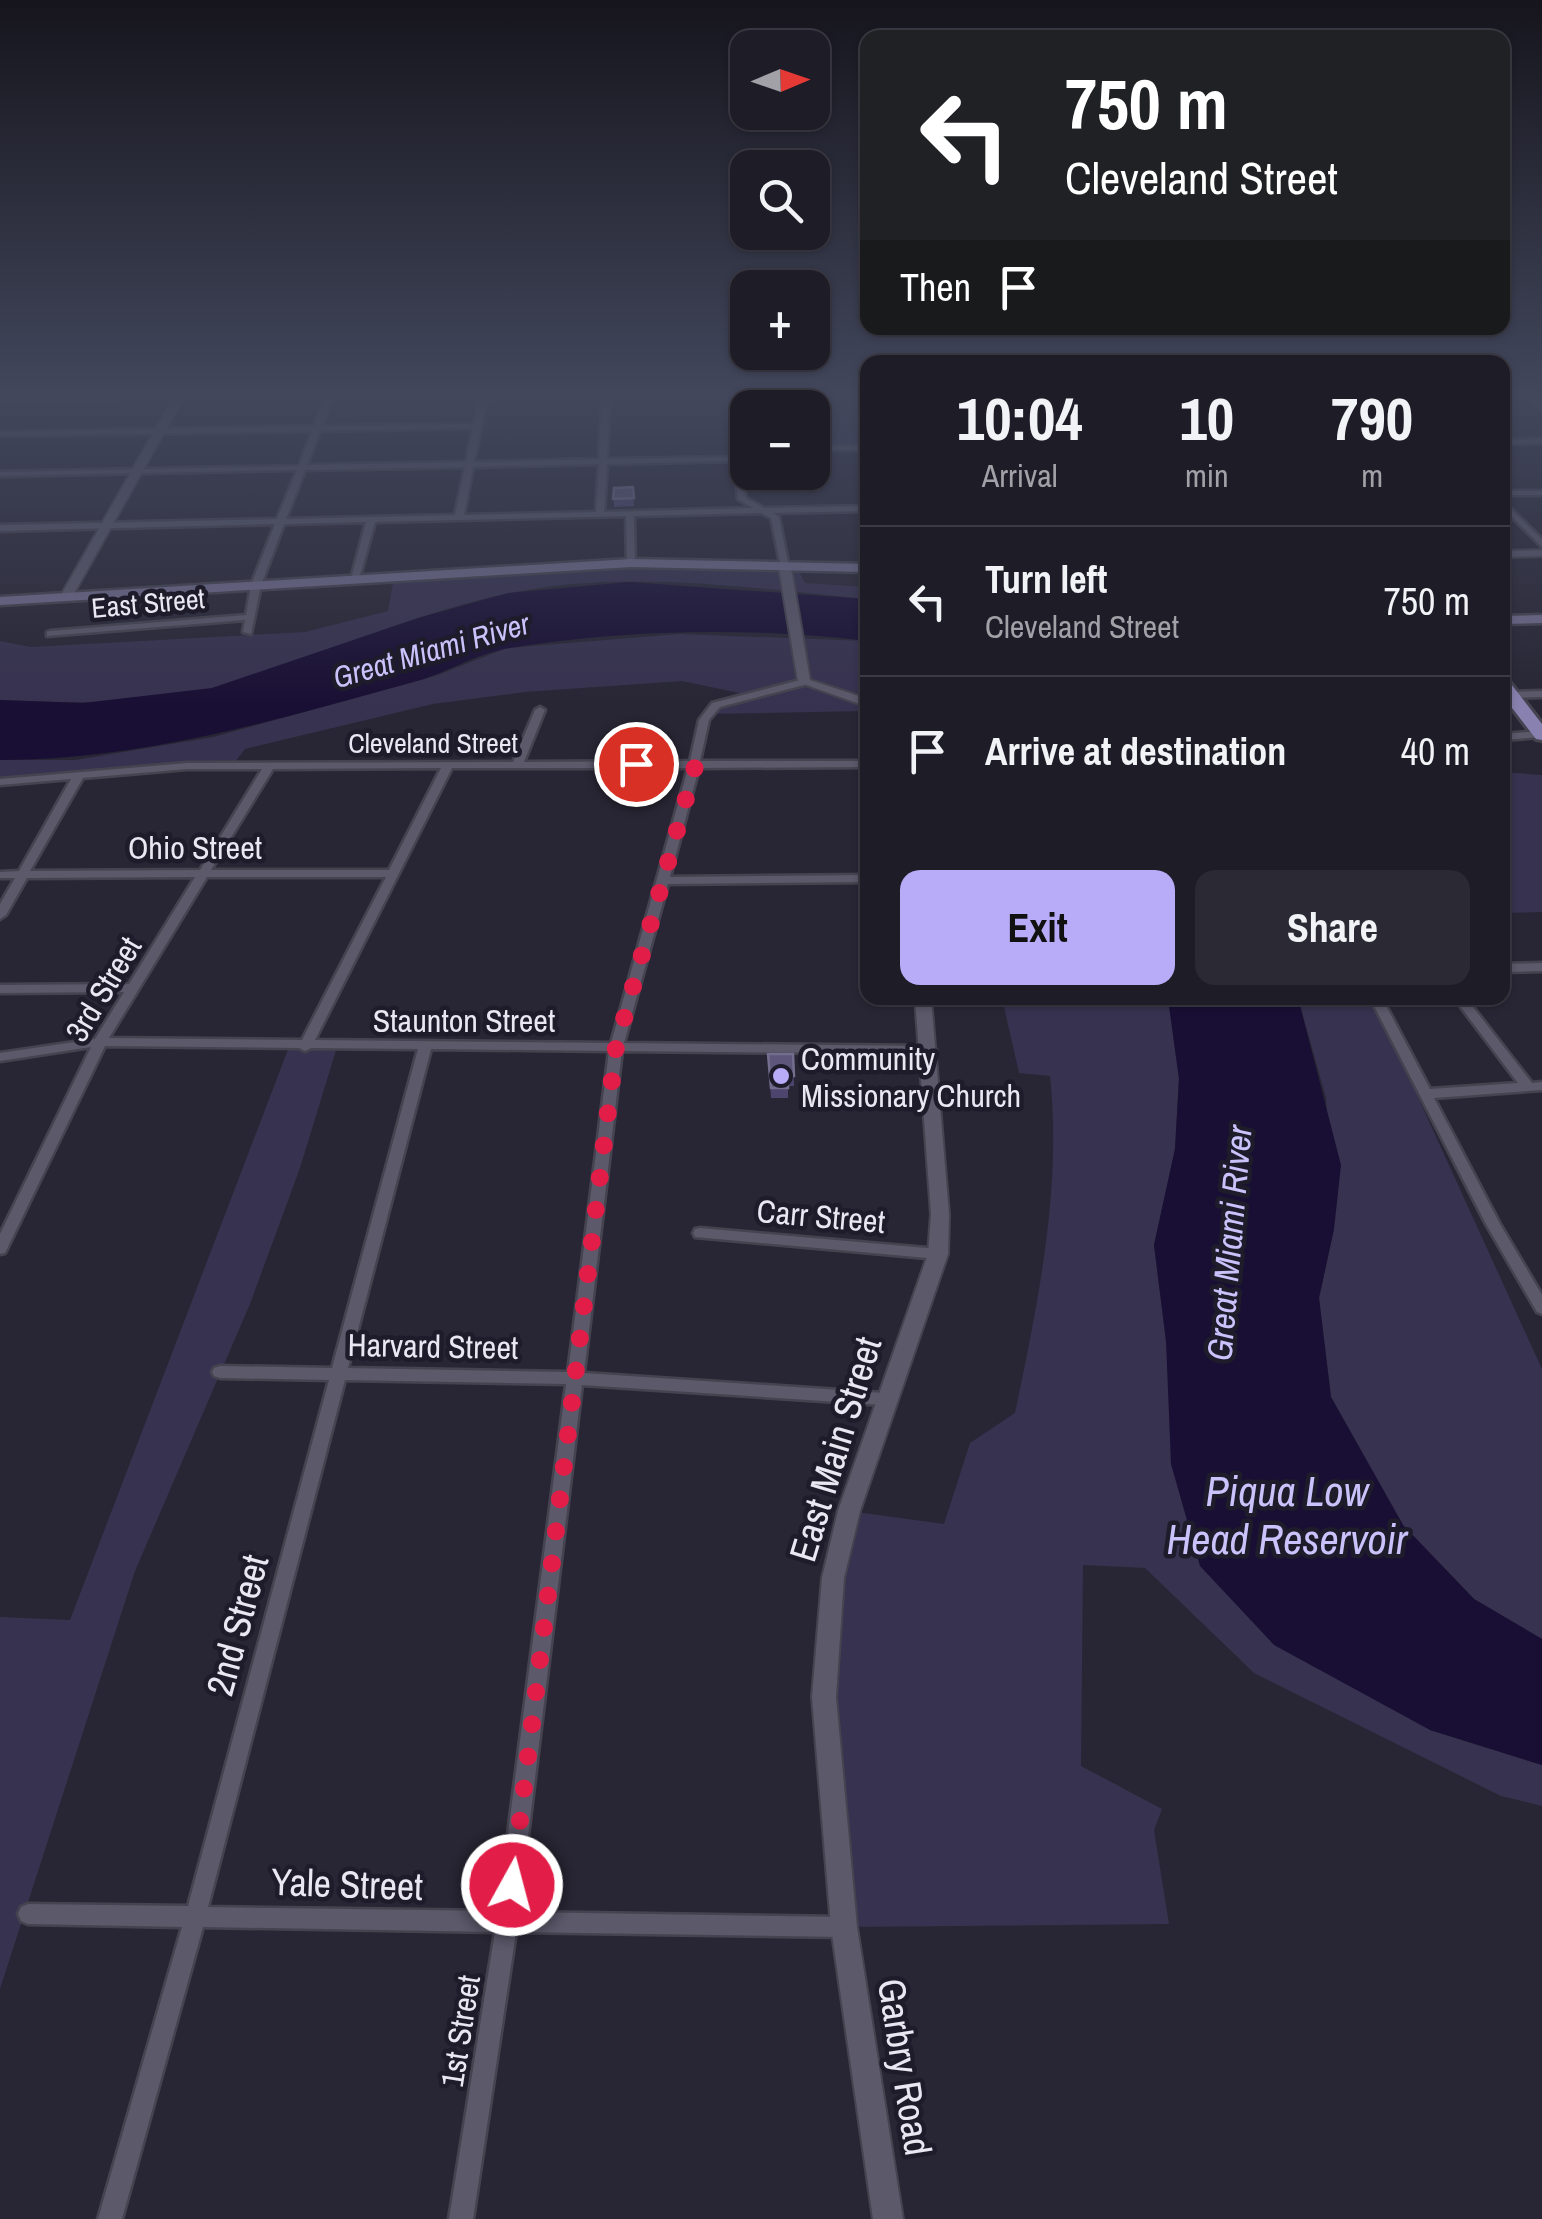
<!DOCTYPE html>
<html lang="en">
<head>
<meta charset="utf-8">
<style>
  :root { --surface:#1e1c27; --page:#2b2933; --text:#f1f3f6; --muted:#a1a1a7; --line:#3c3a44; --accent:#b8abf7 }
  body { margin:0; font-family:"Archivo Narrow",sans-serif; background:var(--page); color:var(--text); height:100vh; display:flex; flex-direction:column; font-size:38px; white-space:nowrap }
  * { box-sizing:border-box; margin:0 }
  p { font-size:32px; color:var(--muted) }
  .icon { flex:none; width:55px; height:55px; fill:none; stroke:currentColor; stroke-width:2; stroke-linecap:round; stroke-linejoin:round }
  .map { position:relative; flex:1; overflow:hidden }
  .sheet { position:absolute; left:860px; top:355px; width:650px; height:650px; display:flex; flex-direction:column; background:var(--surface); border-radius:20px; box-shadow:0 2px 8px #0004,0 0 0 2px var(--line) }
  .sheet>* { flex:none }
  .top-card { position:absolute; left:860px; top:30px; width:650px; height:305px; border-radius:20px; box-shadow:0 2px 8px #0004,0 0 0 2px var(--line); background:#202124; color:#fff; overflow:hidden }
  .needle { width:65px; rotate:88deg }
  .controls { position:absolute; left:730px; top:30px; display:grid; gap:20px }
  .controls a { display:grid; place-items:center; width:100px; height:100px; border-radius:20px; background:var(--surface); box-shadow:0 2px 8px #0004,0 0 0 2px var(--line); font-size:50px }
  .pin { position:absolute; display:grid; place-items:center; width:85px; height:85px; color:#fff; margin:-42px; border:5px solid #fff; border-radius:50%; box-shadow:0 2px 10px #0007 }
  .me { position:absolute; width:110px; margin:-55px; rotate:7deg; stroke-linejoin:round; filter:drop-shadow(0 0 8px #0008) }
  .turn { display:flex; align-items:center; gap:35px; height:210px; padding:0 40px; font-size:45px }
  .turn .icon { width:130px; height:130px; stroke-width:2.5 }
  .turn b { display:block; font-size:70px; line-height:85px }
  .then { display:flex; align-items:center; height:95px; padding:0 40px; background:#0003; gap:20px; font-size:38px }
  .eta { display:flex; justify-content:space-evenly; align-items:center; height:170px; text-align:center }
  .eta b { font-size:60px; font-weight:700; line-height:70px }
  .primary-button { display:flex; gap:20px; margin-top:auto; padding:20px 40px }
  .primary-button a { flex:1; height:115px; border-radius:20px; background:var(--accent); color:#111; font-size:40px; font-weight:700; line-height:115px; text-align:center }
  .primary-button a+a { background:var(--page); color:var(--text) }
  ul { padding:0; list-style:none }
  li { display:flex; align-items:center; gap:30px; height:150px; padding:0 40px; border-top:2px solid var(--line) }
  li div { flex:1 }
  li b { display:block; font-size:38px }
  li em { font-style:normal }
  .map>svg:first-child { display:block }
  .green { fill:#37324f }
  .water { fill:#190f34 }
  .lines { fill:none; stroke-linecap:round; stroke-linejoin:round }
  .minor-casing { stroke:#45434f; stroke-width:5 }
  .tertiary-casing { stroke:#45434f; stroke-width:4 }
  .secondary-casing { stroke:#45434f; stroke-width:5 }
  .primary-casing { stroke:#45434f; stroke-width:6 }
  .minor { fill:#5b596a; fill-rule:evenodd }
  .tertiary { fill:#5b596a; fill-rule:evenodd }
  .secondary { fill:#726d8d; fill-rule:evenodd }
  .primary { fill:#8982b0; fill-rule:evenodd }
  .wall { fill:#4d456d }
  .building { fill:#5e577b; stroke:#736e8e; stroke-width:2.5 }
  .route { stroke:#e11d48; stroke-width:18; stroke-dasharray:0 32.4 }
  .poi-dot { fill:#b8abf7; stroke:#1e1c2a; stroke-width:4 }
  .labels { text-anchor:middle; dominant-baseline:central; stroke-width:9; stroke-linejoin:round; paint-order:stroke }
  .far-street-label { font-size:28px; fill:#e9e8f2; stroke:#1e1c2a }
  .far-water-label { font-size:30px; font-style:italic; fill:#cac2fb; stroke:#1e1c2a }
  .street-label { font-size:32px; fill:#e9e8f2; stroke:#1e1c2a }
  .poi-label { font-size:32px; fill:#e9e8f2; stroke:#1e1c2a; text-anchor:start }
  .water-label { font-size:35px; font-style:italic; fill:#cac2fb; stroke:#1e1c2a }
  .near-street-label { font-size:38px; fill:#e9e8f2; stroke:#1e1c2a }
  .near-water-label { font-size:42px; font-style:italic; fill:#cac2fb; stroke:#1e1c2a }
</style>
</head>
<body>
<div class="map">
<svg width="1542" height="2219" viewBox="0 0 1542 2219">
  <rect width="100%" height="100%" fill="#282634"/>
  <path class="green" d="M867,396V448H822L808,398Z
    M604,564L798,569L805,583L867,587V599C751,588 626,569 510,593C408,614 313,661 212,688C144,706 70,703 0,700V641L31,647L305,632L388,611L394,577Z
    M679,634L867,641V711L709,714L716,705L744,694L682,681L525,692L433,704L245,749L232,766L0,782V760H75L213,737L435,676L507,648Z
    M1502,772L1542,775V912L1503,913Z
    M1002,998H1168L1179,1078L1175,1149L1154,1245L1166,1341L1430,1730L1542,1765V1806L1501,1796L1254,1673L1145,1568L1083,1565L1081,1766L1162,1809L1154,1830L1169,1924L844,1927L824,1697L849,1511L944,1524L970,1443L1015,1413C1038,1303 1062,1188 1050,1076L1019,1073Z
    M1298,998H1376L1426,1094L1417,1095L1542,1369V1639L1474,1599L1403,1525L1331,1397L1319,1298L1334,1229L1326,1098Z
    M289,1047H337L300,1168L250,1304L135,1571L0,1989V1617L70,1620Z"/>
  <path class="water" d="M629,582L867,599V641C752,627 625,629 510,648C477,653 449,672 417,681C279,719 144,760 0,760V700L83,703L212,688L418,618L508,593Z
    M1168,998H1298L1341,1165L1334,1229L1319,1298L1331,1397L1403,1525L1474,1599L1542,1639V1765L1430,1730L1274,1645L1200,1566L1171,1464L1166,1341L1154,1245L1175,1149L1179,1079Z"/>
  <g class="lines">
    <defs>
      <path id="minor" d="M83,395H188L184,397L0,401V397Z
        M326,395H334L322,426L474,424L480,395H488L474,462L599,459L602,395H610L607,459L733,457L726,395H734L746,498L764,508L868,506V511L773,513L779,517L789,568L785,571L781,568L771,518L761,513L634,516L635,563L631,566L627,563L626,516L375,522L359,579L355,582L351,579L366,522L284,524L261,585L251,634L243,632L245,620L47,636V632L50,631L246,615L251,585L275,524L0,531V525L277,519L297,470L0,476V472L299,466L312,431L0,436V432L314,426ZM473,428L466,462L307,465L320,431ZM734,461L738,499L753,508L604,512L607,464ZM599,464L596,512L464,515L473,467ZM465,467L455,515L286,519L305,470Z
        M1524,395H1532L1542,404V410Z
        M1542,439V443L1502,444V440Z
        M812,446H868V450H812Z
        M1502,491H1542V495H1502Z
        M1502,500L1542,539V547L1502,507Z
        M804,679L808,680V684L720,707L709,720L700,761H868V767L699,768L670,877L868,875V882L668,884L624,1043L929,1046L936,1050L929,1054L622,1051L584,1373L884,1393L890,1395L892,1399L890,1403L884,1405L582,1385L519,1912L844,1917L851,1920L855,1927L851,1934L844,1937L516,1932L473,2219H449L495,1932L203,1927L122,2219H98L182,1927L28,1924L21,1921L18,1914L21,1907L28,1904L188,1906L329,1380L220,1378L214,1376L212,1372L214,1368L220,1366L332,1368L418,1049L311,1048L305,1051L299,1048L105,1046L7,1249L5,1253L0,1254V1234L91,1047L0,1061V1053L95,1039L124,992L0,993V985L129,984L195,877L27,878L6,915L0,919V904L15,878H0V872L19,871L71,779L0,785V779L187,763L513,762L535,710L540,707L545,710L524,762L690,761L699,720L712,703ZM441,768L389,870H211L273,769ZM452,768H688L611,1043L315,1040ZM187,769H262L200,870L30,871L83,778ZM207,877H386L302,1040L109,1038ZM431,1049L609,1051L568,1372L348,1368ZM345,1380L566,1384L498,1911L208,1907Z
        M1542,691V697L1502,698L1503,692Z
        M1542,731V737L1502,740V734Z
        M1542,963V971L1502,972V964Z
        M1370,998H1382L1430,1089L1518,1083L1454,998H1466L1532,1083L1542,1082V1090L1434,1098L1500,1224L1542,1295V1314L1537,1312L1486,1224Z
        M700,1228L938,1249L943,1250L946,1254L943,1258L938,1259L695,1237L693,1233L695,1229Z"/>
      <path id="tertiary" d="M175,395H185L72,597L62,599L60,597Z
        M1542,550V556L1502,557V551Z
        M785,565L791,568L810,680L868,699V707L798,682L779,568Z
        M915,998H931L949,1214L948,1254L860,1511L844,1578L836,1697L857,1927L903,2219H873L831,1927L812,1697L822,1578L838,1511L928,1254L931,1214Z"/>
      <path id="secondary" d="M631,559L868,564V572L631,567L0,605V597Z
        M1542,615V623L1502,624V616Z"/>
      <path id="primary" d="M1502,678L1508,680L1542,724V740L1536,739L1502,695Z"/>
    </defs>
    <use href="#minor" class="minor-casing"/>
    <use href="#tertiary" class="tertiary-casing"/>
    <use href="#secondary" class="secondary-casing"/>
    <use href="#primary" class="primary-casing"/>
    <use href="#minor" class="minor"/>
    <use href="#tertiary" class="tertiary"/>
    <use href="#secondary" class="secondary"/>
    <use href="#primary" class="primary"/>
  </g>
  <path class="wall" d="M756,472H779V475H756Z
    M633,487L634,506L614,507V488Z
    M768,1054H793L794,1086H788V1098H771Z"/>
  <path class="building" d="M633,487L634,498L613,499L614,488Z
    M768,1054H793L794,1076H788V1088H771Z"/>
  <linearGradient id="sky" x2="0" y2="1"><stop stop-color="#16151d"/><stop offset="0.56" stop-color="#42475c"/><stop offset="1" stop-color="#42475c" stop-opacity="0"/></linearGradient>
  <rect width="1542" height="706" fill="url(#sky)"/>
  <g class="lines">
    <path class="route" d="M512,1885L616,1047L696,763L636,764"/>
  </g>
  <circle class="poi-dot" cx="781" cy="1076" r="10"/>
  <g class="labels">
    <g class="far-street-label">
      <text transform="translate(148 603) rotate(-5)">East Street</text>
      <text x="433" y="743">Cleveland Street</text>
    </g>
    <g class="far-water-label">
      <text transform="translate(431 650) rotate(-16)">Great Miami River</text>
    </g>
    <g class="street-label">
      <text x="195" y="847">Ohio Street</text>
      <text transform="translate(103 989) rotate(-59)">3rd Street</text>
      <text x="464" y="1020">Staunton Street</text>
      <text transform="translate(821 1216) rotate(5)">Carr Street</text>
      <text transform="translate(433 1346) rotate(1)">Harvard Street</text>
      <text transform="translate(460 2031) rotate(-81)">1st Street</text>
    </g>
    <g class="poi-label">
      <text x="801" y="1058">Community<tspan x="801" dy="37">Missionary Church</tspan></text>
    </g>
    <g class="water-label">
      <text transform="translate(1229 1243) rotate(-85)">Great Miami River</text>
    </g>
    <g class="near-street-label">
      <text transform="translate(835 1449) rotate(-73)">East Main Street</text>
      <text transform="translate(237 1625) rotate(-75)">2nd Street</text>
      <text transform="translate(347 1884) rotate(2)">Yale Street</text>
      <text transform="translate(905 2067) rotate(81)">Garbry Road</text>
    </g>
    <g class="near-water-label">
      <text x="1287" y="1491">Piqua Low<tspan x="1287" dy="48">Head Reservoir</tspan></text>
    </g>
  </g>
</svg>
<div class="controls">
<a><svg class="needle" viewBox="-14 -14 28 28"><path d="M0-13l5 13h-10z" fill="#e53935"/><path d="M0 13l5-13h-10z" fill="#a1a1a7"/></svg></a>
<a><svg class="icon" aria-label="search" viewBox="0 0 24 24"><circle cx="10" cy="10" r="6"/><path d="M15 15l6 6"/></svg></a>
<a>+</a>
<a>−</a>
</div>
<div class="pin" style="left:636px;top:764px;background:#d93025"><svg class="icon" aria-label="arrive" viewBox="0 0 24 24"><path d="M6 21V4h12l-3 4 3 4H6"/></svg></div>
<svg class="me" style="left:512px;top:1885px" viewBox="-20 -20 40 40"><circle r="17" fill="#e11d48" stroke="#fff" stroke-width="3"/><path d="M0-11L8 9 0 5-8 9z" fill="#fff"/></svg>
<div class="top-card">
<div class="turn"><svg class="icon" aria-label="left" viewBox="0 0 24 24"><path d="M17 20v-9H6M10 6l-5 5 5 5"/></svg><div><b>750 m</b>Cleveland Street</div></div>
<div class="then">Then<svg class="icon" aria-label="arrive" viewBox="0 0 24 24"><path d="M6 21V4h12l-3 4 3 4H6"/></svg></div>
</div>
<section class="sheet">
<div class="eta">
<div><b>10:04</b><p>Arrival</p></div>
<div><b>10</b><p>min</p></div>
<div><b>790</b><p>m</p></div>
</div>
<ul>
<li><svg class="icon" aria-label="left" viewBox="0 0 24 24"><path d="M17 20v-9H6M10 6l-5 5 5 5"/></svg><div><b>Turn left</b><p>Cleveland Street</p></div><em>750 m</em></li>
<li><svg class="icon" aria-label="arrive" viewBox="0 0 24 24"><path d="M6 21V4h12l-3 4 3 4H6"/></svg><div><b>Arrive at destination</b></div><em>40 m</em></li>
</ul>
<div class="primary-button"><a>Exit</a><a>Share</a></div>
</section>
</div>
</body>
</html>
